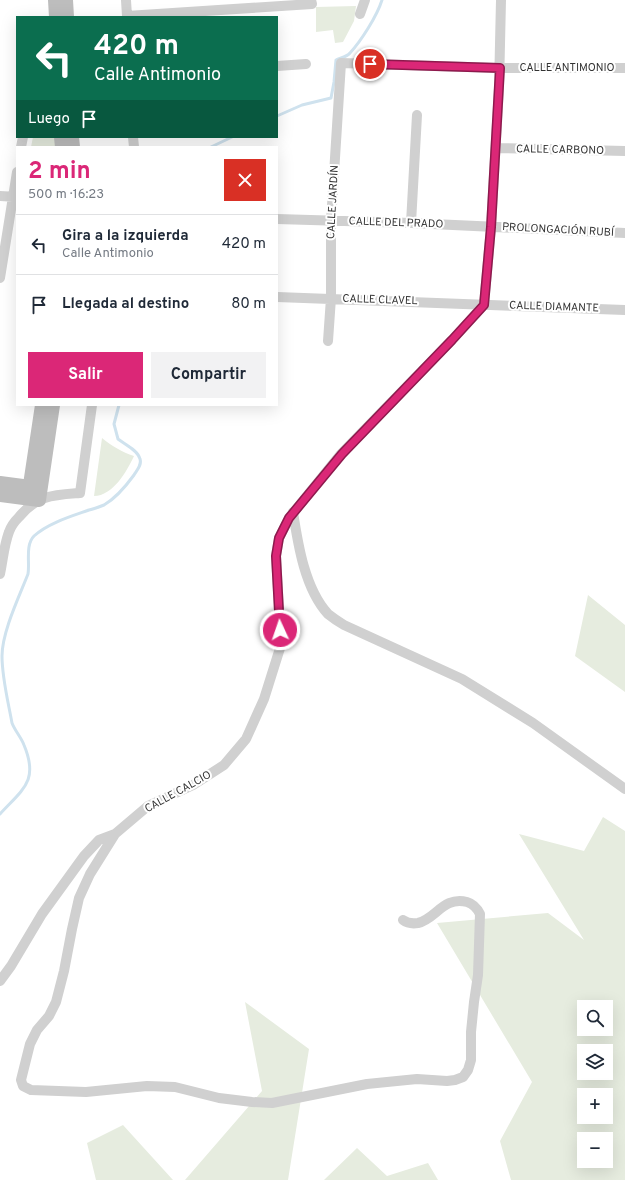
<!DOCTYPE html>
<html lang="es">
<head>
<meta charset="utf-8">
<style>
  :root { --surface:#fff; --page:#f2f2f3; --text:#1f2937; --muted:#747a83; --line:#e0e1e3; --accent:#db2777 }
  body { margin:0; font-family:Overpass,sans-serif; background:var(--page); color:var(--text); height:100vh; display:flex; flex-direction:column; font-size:15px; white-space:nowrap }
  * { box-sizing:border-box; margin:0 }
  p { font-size:13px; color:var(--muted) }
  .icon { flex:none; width:22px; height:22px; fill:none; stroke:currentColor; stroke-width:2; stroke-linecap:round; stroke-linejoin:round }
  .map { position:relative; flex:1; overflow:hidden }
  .side { position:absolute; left:16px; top:146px; width:262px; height:260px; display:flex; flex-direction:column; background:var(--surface); border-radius:0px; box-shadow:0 4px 16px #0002 }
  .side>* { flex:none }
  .top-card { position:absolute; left:16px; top:16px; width:262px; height:122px; border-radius:0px; box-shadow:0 4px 16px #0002; background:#0b6e4f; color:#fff; overflow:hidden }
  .controls { position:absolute; left:577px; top:1000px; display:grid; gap:8px }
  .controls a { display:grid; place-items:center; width:36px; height:36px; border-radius:0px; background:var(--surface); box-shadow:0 4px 16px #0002; font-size:20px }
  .pin { position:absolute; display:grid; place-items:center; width:34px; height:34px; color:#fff; margin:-17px; border:2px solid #fff; border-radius:50%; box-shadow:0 1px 4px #0007 }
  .me { position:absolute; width:44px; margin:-22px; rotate:357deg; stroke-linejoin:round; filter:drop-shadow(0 0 3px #0008) }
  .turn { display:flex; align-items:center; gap:14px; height:84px; padding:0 12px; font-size:18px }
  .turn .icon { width:52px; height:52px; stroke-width:2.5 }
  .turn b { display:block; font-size:28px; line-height:34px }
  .then { display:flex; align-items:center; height:38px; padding:0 12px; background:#0003; gap:8px; font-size:15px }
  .round { display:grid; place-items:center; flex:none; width:42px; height:42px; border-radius:0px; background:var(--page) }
  .headline { display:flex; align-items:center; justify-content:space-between; height:68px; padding:0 12px }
  h1 { font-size:24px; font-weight:700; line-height:30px; color:var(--accent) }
  .button { display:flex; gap:8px; margin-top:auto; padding:8px 12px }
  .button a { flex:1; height:46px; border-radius:0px; background:var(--accent); color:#fff; font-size:16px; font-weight:700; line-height:46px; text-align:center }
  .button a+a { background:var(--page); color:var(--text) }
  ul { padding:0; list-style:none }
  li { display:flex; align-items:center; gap:12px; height:60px; padding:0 12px; border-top:1px solid var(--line) }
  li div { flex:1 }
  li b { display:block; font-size:15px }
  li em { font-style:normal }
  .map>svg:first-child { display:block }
  .green { fill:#e6ecdf; fill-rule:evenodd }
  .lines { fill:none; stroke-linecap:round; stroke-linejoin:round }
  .stream { stroke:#cfe2ee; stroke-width:3 }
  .street { stroke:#d0d0d0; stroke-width:10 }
  .secondary { stroke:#bdbdbd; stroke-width:14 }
  .route-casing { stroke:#8e194d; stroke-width:10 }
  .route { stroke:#db2777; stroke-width:7 }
  .labels { text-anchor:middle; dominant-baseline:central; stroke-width:4; stroke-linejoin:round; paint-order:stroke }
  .street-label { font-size:11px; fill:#333; stroke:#fff }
</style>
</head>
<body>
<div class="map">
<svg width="625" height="1180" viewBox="0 0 625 1180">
  <rect width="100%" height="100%" fill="#fff"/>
  <path class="green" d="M356,6L354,21L343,42L335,43L333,30L316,32V7Z
    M33,137H55V147H31Z
    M102,438C112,446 122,452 134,456C127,471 113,496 94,496Z
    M588,595L625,625V692L575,656Z
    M603,817L625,831V1180H511L500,1141L532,1082L437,923L548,913L584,940L519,834L584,851ZM584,1007H606V1029H584ZM584,1051H606V1073H584ZM584,1095H606V1117H584ZM584,1139H606V1161H584Z
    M245,1002L309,1049L288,1180H185L262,1091Z
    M123,1125L173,1180H96L87,1143Z
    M357,1148L387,1176L428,1163L438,1180H324Z"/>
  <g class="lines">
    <path class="stream" d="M277,116L302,105L331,98L334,82L336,60C340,58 347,57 350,53C361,41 377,16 382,0
      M211,147L232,137
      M0,814C23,789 39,781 24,745C21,737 15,731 12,723C8,701 2,678 2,656C2,632 19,597 28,574C30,563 25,545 34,536C48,523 72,516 89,510C94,509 99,507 104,505C116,498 126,486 134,475C137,470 142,465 140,459C138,450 124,444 118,439L114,424L119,405"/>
    <path class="street" d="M126,0L127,16L312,4L311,0
      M360,14L365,0
      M277,66L306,64
      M133,137L134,147
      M21,147L23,137
      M496,148L625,151
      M0,196L17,197
      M277,219L411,223L625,233
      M411,223L417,115
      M0,278L17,172
      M277,297L625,310
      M328,341L331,298V221L341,63L500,68H625
      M293,512C298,545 305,589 328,614C333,618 339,622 344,625L462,679L533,723L625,789
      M0,574C3,560 4,545 9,532C11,526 15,521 19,517C37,495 54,495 80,493L92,405
      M115,834L90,874L79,898L72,929L64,971L56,1002L49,1016L37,1030L30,1044L21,1080L23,1086L31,1090L86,1092L147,1086L175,1087L219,1098L252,1102L272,1103L367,1084L417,1079L447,1081L455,1080L463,1077L468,1070L471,1060V1032L474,1002L478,975L480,914C477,908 474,904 467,902C443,896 436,919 418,923C412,924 407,923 403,920
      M0,981L11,966L42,914L84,856L99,840L115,834L148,806L193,785L224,765L246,739L264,699L281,645L276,556L279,538L289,518L341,454L452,340L484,305L491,227L499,88L501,0"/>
    <path class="secondary" d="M55,0L56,17
      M66,0L67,17
      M61,137L62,147
      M72,137L73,147
      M0,483L38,488
      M0,495L39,500L53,405
      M28,498L42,405"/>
  </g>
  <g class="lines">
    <defs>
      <path id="route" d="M280,630L276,556L279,538L289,518L342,454L452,340L484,305L491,227L500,68L370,64"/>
    </defs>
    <use href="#route" class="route-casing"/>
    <use href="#route" class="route"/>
  </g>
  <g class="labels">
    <g class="street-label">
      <text x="567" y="68">CALLE ANTIMONIO</text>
      <text transform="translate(560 150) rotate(1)">CALLE CARBONO</text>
      <text transform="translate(333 202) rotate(-87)">CALLE JARDÍN</text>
      <text transform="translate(396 223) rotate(2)">CALLE DEL PRADO</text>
      <text transform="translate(558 230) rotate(3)">PROLONGACIÓN RUBÍ</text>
      <text transform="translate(380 300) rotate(2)">CALLE CLAVEL</text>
      <text transform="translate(554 307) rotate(2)">CALLE DIAMANTE</text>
      <text transform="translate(178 792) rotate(-29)">CALLE CALCIO</text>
    </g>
  </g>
</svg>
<div class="controls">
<a><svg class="icon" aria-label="search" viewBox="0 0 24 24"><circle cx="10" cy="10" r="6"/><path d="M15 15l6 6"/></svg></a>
<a><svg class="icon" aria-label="layers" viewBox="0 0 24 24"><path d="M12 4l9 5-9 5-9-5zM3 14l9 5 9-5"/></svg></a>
<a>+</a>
<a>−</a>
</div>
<div class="pin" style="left:370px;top:64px;background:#d93025"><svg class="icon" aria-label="arrive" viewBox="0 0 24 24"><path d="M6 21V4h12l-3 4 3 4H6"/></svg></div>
<svg class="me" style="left:280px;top:630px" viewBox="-20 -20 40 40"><circle r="17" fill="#db2777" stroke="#fff" stroke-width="3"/><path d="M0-11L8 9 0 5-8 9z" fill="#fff"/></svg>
<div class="top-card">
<div class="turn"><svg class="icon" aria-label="left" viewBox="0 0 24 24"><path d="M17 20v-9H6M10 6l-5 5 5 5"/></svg><div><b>420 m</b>Calle Antimonio</div></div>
<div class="then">Luego<svg class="icon" aria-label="arrive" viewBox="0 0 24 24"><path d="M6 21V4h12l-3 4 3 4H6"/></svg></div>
</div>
<section class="side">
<div class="headline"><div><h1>2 min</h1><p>500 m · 16:23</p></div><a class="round" style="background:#d93025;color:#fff"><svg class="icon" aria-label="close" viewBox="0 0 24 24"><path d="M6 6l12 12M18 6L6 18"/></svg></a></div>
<ul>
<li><svg class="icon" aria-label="left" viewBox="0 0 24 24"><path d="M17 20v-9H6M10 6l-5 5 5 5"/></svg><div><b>Gira a la izquierda</b><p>Calle Antimonio</p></div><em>420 m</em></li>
<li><svg class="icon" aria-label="arrive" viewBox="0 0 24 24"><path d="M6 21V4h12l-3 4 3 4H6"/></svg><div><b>Llegada al destino</b></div><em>80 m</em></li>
</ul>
<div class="button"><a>Salir</a><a>Compartir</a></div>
</section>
</div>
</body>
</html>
